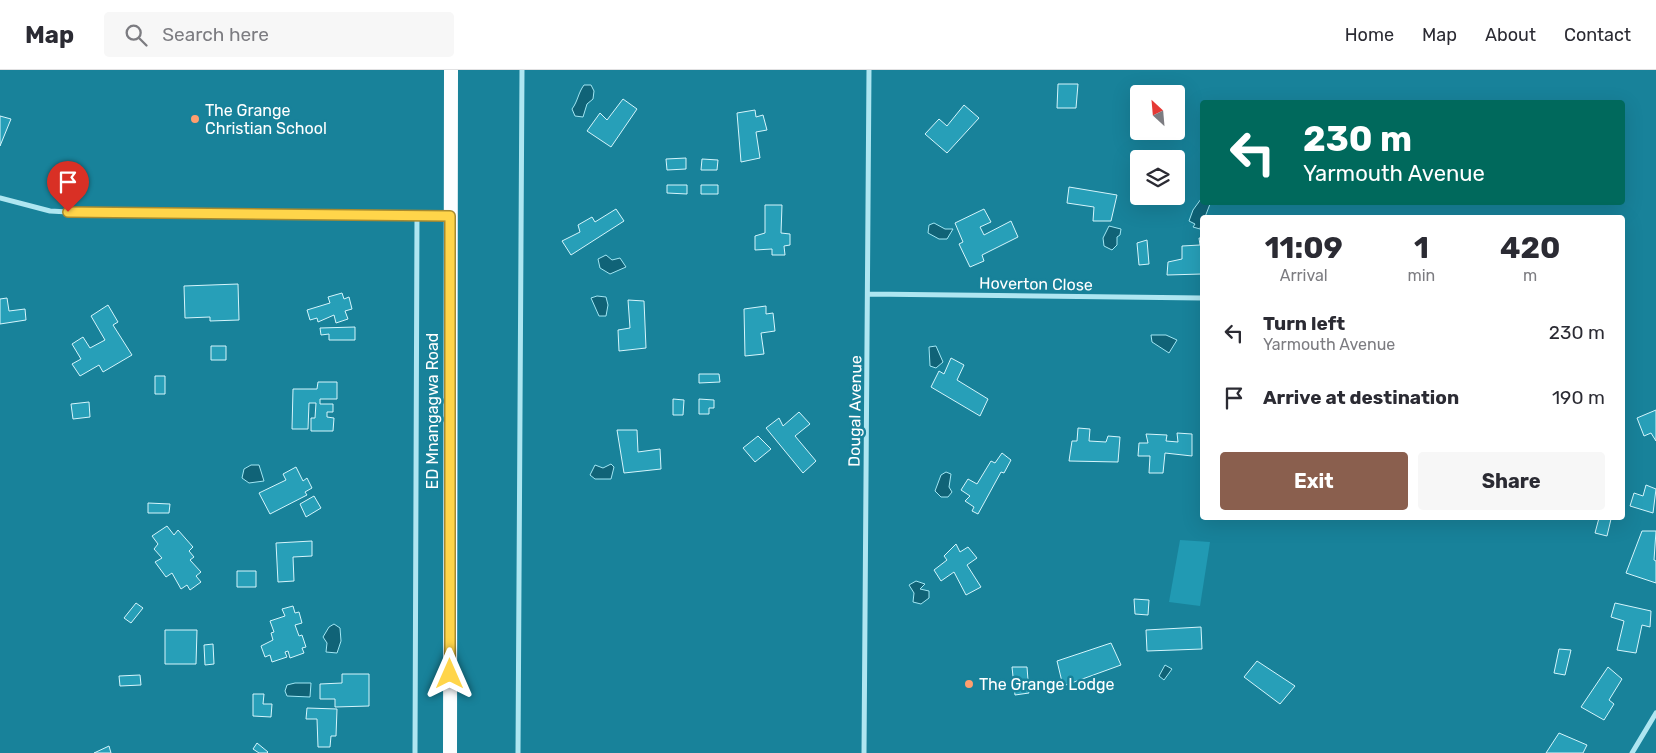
<!DOCTYPE html>
<html lang="en">
<head>
<meta charset="utf-8">
<style>
  :root { --surface:#fff; --page:#f7f7f7; --text:#2b2b33; --muted:#7c7c81; --line:#e1e1e2; --accent:#8a5f4e }
  body { margin:0; font-family:Rubik,sans-serif; background:var(--page); color:var(--text); height:100vh; display:flex; flex-direction:column; font-size:19px; white-space:nowrap }
  * { box-sizing:border-box; margin:0 }
  p { font-size:16px; color:var(--muted) }
  .icon { flex:none; width:28px; height:28px; fill:none; stroke:currentColor; stroke-width:2; stroke-linecap:round; stroke-linejoin:round }
  .map { position:relative; flex:1; overflow:hidden }
  .side { position:absolute; left:1200px; top:145px; width:425px; height:305px; display:flex; flex-direction:column; background:var(--surface); border-radius:5px; box-shadow:0 5px 20px #0002 }
  .side>* { flex:none }
  .hud { position:absolute; left:1200px; top:30px; width:425px; height:105px; border-radius:5px; box-shadow:0 5px 20px #0002; background:#00695c; color:#fff; overflow:hidden }
  .needle { width:32px; rotate:334deg }
  .tools { position:absolute; left:1130px; top:15px; display:grid; gap:10px }
  .tools a { display:grid; place-items:center; width:55px; height:55px; border-radius:5px; background:var(--surface); box-shadow:0 5px 20px #0002; font-size:25px }
  .pin { position:absolute; display:grid; place-items:center; width:42px; height:42px; color:#fff; margin:-51px -21px; border-radius:50% 50% 50% 0; rotate:-45deg; box-shadow:0 0 5px #0007 }
  .pin .icon { rotate:45deg }
  .me { position:absolute; width:55px; margin:-28px; rotate:0deg; stroke-linejoin:round; filter:drop-shadow(0 0 4px #0008) }
  .turn { display:flex; align-items:center; gap:18px; height:105px; padding:0 20px; font-size:22px }
  .turn .icon { width:65px; height:65px; stroke-width:2.5 }
  .turn b { display:block; font-size:35px; line-height:42px }
  .eta { display:flex; justify-content:space-evenly; align-items:center; height:85px; text-align:center }
  .eta b { font-size:30px; font-weight:700; line-height:35px }
  .cta { display:flex; gap:10px; margin-top:auto; padding:10px 20px }
  .cta a { flex:1; height:58px; border-radius:5px; background:var(--accent); color:#fff; font-size:20px; font-weight:700; line-height:58px; text-align:center }
  .cta a+a { background:var(--page); color:var(--text) }
  ul { padding:0; list-style:none }
  li { display:flex; align-items:center; gap:15px; height:65px; padding:0 20px }
  li div { flex:1 }
  li b { display:block; font-size:19px }
  li em { font-style:normal }
  header { display:flex; align-items:center; gap:30px; box-sizing:border-box; height:70px; padding:0 25px; background:var(--surface); border-bottom:1px solid var(--line) }
  header strong { font-size:24px }
  nav { display:flex; gap:28px; margin-inline-start:auto; font-size:18px }
  .search { width:350px; height:45px; background:var(--page); display:flex; align-items:center; gap:12px; box-sizing:border-box; padding:0 18px; border-radius:5px; color:var(--muted); font-size:19px }
  .map>svg:first-child { display:block }
  .grass { fill:#219ab3 }
  .water { fill:#106377; stroke:#a1e7f4 }
  .building { fill:#279fb8; stroke:#d5f5fc }
  .lines { fill:none; stroke-linecap:round; stroke-linejoin:round }
  .minor { stroke:#aee6f1; stroke-width:5 }
  .trunk { stroke:#fcfeff; stroke-width:14 }
  .route-casing { stroke:#a68a30; stroke-width:12 }
  .route { stroke:#ffd54a; stroke-width:9 }
  .poi-dot { fill:#ff9e6e; stroke:#18829a; stroke-width:2 }
  .labels { text-anchor:middle; dominant-baseline:central; stroke-width:5; stroke-linejoin:round; paint-order:stroke }
  .poi-label { font-size:16px; fill:#fff; stroke:#18829a; text-anchor:start }
  .street-label { font-size:16px; fill:#fff; stroke:#18829a }
</style>
</head>
<body>
<header>
<strong>Map</strong>
<div class="search"><svg class="icon" aria-label="search" viewBox="0 0 24 24"><circle cx="10" cy="10" r="6"/><path d="M15 15l6 6"/></svg>Search here</div>
<nav><a>Home</a><a>Map</a><a>About</a><a>Contact</a></nav>
</header>
<div class="map">
<svg width="1656" height="683" viewBox="0 0 1656 683">
  <rect width="100%" height="100%" fill="#18829a"/>
  <path class="grass" d="M1180,470L1210,472L1200,536L1169,532Z"/>
  <path class="water" d="M584,15H591L594,21L593,29L587,34L583,47L575,46L572,39C578,31 578,23 584,15Z
    M1201,129L1202,132L1210,134L1205,147L1202,148L1200,159L1193,157L1195,154L1189,151L1193,140Z
    M934,153L945,159H953L947,169H939L928,163L929,155Z
    M1109,156L1121,159L1120,165L1117,167V175L1112,180L1104,176L1103,168Z
    M606,185L612,190L620,188L626,197L610,204L600,198L598,189Z
    M597,226L606,227L608,235L606,246H599L591,228Z
    M1151,265H1166L1177,270L1169,283L1152,272Z
    M936,276L943,292L936,298L930,296L929,277Z
    M611,394L614,397L611,409H595L590,405L595,395L603,398Z
    M251,395H259L264,411L249,413L242,408L244,399Z
    M946,402L951,404L949,417L952,422L948,427H941L935,421L941,405Z
    M916,511L925,514L920,519L929,521V528L921,534L913,532L914,523L909,515Z
    M334,554L340,558L341,571L337,583L326,582L327,573L323,567L329,557Z
    M1165,595L1172,599L1164,610L1159,606Z
    M295,613H311L310,627L287,626L285,621L287,615Z"/>
  <path class="building" d="M1058,14H1078L1076,38H1057Z
    M623,29L637,39L611,77L587,61L600,43L607,50Z
    M964,35L979,48L947,83L925,64L939,49L947,56Z
    M755,40L756,47L763,45L767,60L756,62L760,88L741,92L737,43Z
    M0,46L11,49L0,76Z
    M686,88V99L667,100L666,89Z
    M702,89L718,90L717,100H701Z
    M667,115H687V124L667,123Z
    M701,115H718V124H701Z
    M1069,117L1117,125L1111,151H1093L1094,137L1067,133Z
    M765,135H782L781,163L790,164V175L784,176L785,185H772V179L755,180V166L765,163Z
    M616,139L624,151L571,185L562,171L580,162L578,155L592,147L595,152Z
    M984,139L991,152L980,157L984,165L1011,151L1018,167L982,185L984,191L970,197L959,174L963,172L955,153Z
    M1199,168H1202V204L1167,205L1168,192L1182,189V176L1200,175Z
    M1147,170L1149,194L1139,195L1137,173Z
    M238,214L239,250L210,251V247L185,248L184,216Z
    M342,223L344,229L349,227L352,239L345,241L348,249L336,253L334,245L318,252L317,248L310,250L307,240L330,233L328,227Z
    M7,228L9,241L25,239L26,250L0,254V229Z
    M628,230L644,231L646,278L619,281L618,260L630,258Z
    M108,235L118,252L113,255L132,285L103,302L99,295L80,306L72,294L81,289L72,274L83,267L90,278L105,270L91,246Z
    M766,236V244L773,243L775,261L761,263L764,284L745,286L744,239Z
    M355,257V270H329V264L321,265L320,258Z
    M211,276H226V290H211Z
    M951,288L964,295L957,310L988,329L980,346L931,317L939,301L944,304Z
    M699,304H719L720,312L699,313Z
    M155,306H165V324H155Z
    M318,312H337V329H320V334H333V342H327V347L334,348L333,361H311V348H315L316,333H309L308,359H292L293,319H317Z
    M673,329L684,330L683,345H673Z
    M699,329L714,330V338H709V344H699Z
    M89,332L90,347L73,349L71,334Z
    M1656,340V371L1651,363L1644,366L1637,348Z
    M799,342L810,354L795,366L816,391L803,403L766,358L779,348L783,356Z
    M1078,358L1090,359L1089,371L1106,372L1108,366L1120,367L1118,392L1069,391L1072,371H1077Z
    M617,360H637L638,382L660,379L661,399L624,403Z
    M1177,363L1192,364V386L1165,383L1163,403H1149L1150,386H1138L1139,373H1148L1146,364L1167,365L1166,371L1178,372Z
    M758,366L771,379L755,392L743,378Z
    M1002,383L1011,390L1004,403L1001,402L978,444L972,441L974,437L965,431L970,426L961,420L968,409L977,414L991,391L995,393Z
    M296,397L303,411L307,408L312,418L305,422L307,425L270,444L259,423L286,410L283,404Z
    M1646,415L1656,419L1653,443L1630,436L1634,423L1643,426Z
    M314,426L321,438L306,447L300,434Z
    M148,433L170,434L169,443H148Z
    M1599,448L1611,449L1607,466L1595,463Z
    M167,456L174,465L178,460L193,477L189,481L194,487L190,490L201,502L196,506L201,512L190,520L187,515L181,519L172,503L166,507L155,492L162,488L154,479L158,474L152,466Z
    M1642,461H1656L1654,490L1656,491V513L1626,503Z
    M312,471V486L293,487L294,511L278,512L276,473Z
    M956,474L960,482L968,477L977,488L967,495L981,517L966,525L954,502L941,511L934,500L947,490L944,486Z
    M237,501H256V517H237Z
    M1134,529L1149,530L1148,545L1135,544Z
    M136,533L143,538L131,553L124,548Z
    M1615,533L1651,541L1650,557L1642,555L1636,583L1617,580L1624,551L1611,547Z
    M293,536L295,543L299,542L302,553L295,555L299,566L302,565L306,577L302,578L304,583L290,588L288,581L285,582L287,587L272,592L270,585L265,587L261,576L273,570L271,563L274,562L270,551L285,546L282,539Z
    M1201,557L1202,579L1147,581L1146,560Z
    M165,560H197L196,594H165Z
    M1111,573L1121,595L1063,616L1057,591Z
    M213,574L214,594L205,595L204,575Z
    M1559,579L1571,580L1565,605L1554,603Z
    M1257,591L1295,616L1280,634L1244,607Z
    M1012,597H1027L1029,623L1015,625Z
    M1608,597L1622,609L1609,630L1614,634L1604,650L1581,637Z
    M342,604H369V636L335,637V629H320V614L342,613Z
    M140,605L141,615L120,616L119,606Z
    M253,624H264L263,634H272L271,647L253,646Z
    M307,638L337,639L336,666H331L330,677H318L317,649H306Z
    M1559,663L1587,675L1583,683H1546Z
    M257,673L268,682L267,683H259L253,679Z
    M109,676L111,683H94Z"/>
  <g class="lines">
    <path class="minor" d="M0,128L50,141L87,143L450,146
      M868,224L1202,228
      M415,683L417,145
      M518,683L522,0
      M864,683L869,0
      M1632,683L1656,643"/>
    <path class="trunk" d="M450,683L451,0"/>
  </g>
  <g class="lines">
    <defs>
      <path id="route" d="M68,142L450,146V604"/>
    </defs>
    <use href="#route" class="route-casing"/>
    <use href="#route" class="route"/>
  </g>
  <g class="poi-dot">
    <circle cx="195" cy="49" r="5"/>
    <circle cx="969" cy="614" r="5"/>
  </g>
  <g class="labels">
    <g class="poi-label">
      <text x="205" y="40">The Grange<tspan x="205" dy="18">Christian School</tspan></text>
      <text x="979" y="614">The Grange Lodge</text>
    </g>
    <g class="street-label">
      <text transform="translate(1036 214) rotate(1)">Hoverton Close</text>
      <text transform="translate(432 341) rotate(-90)">ED Mnangagwa Road</text>
      <text transform="translate(855 341) rotate(-89)">Dougal Avenue</text>
    </g>
  </g>
</svg>
<div class="tools">
<a><svg class="needle" viewBox="-14 -14 28 28"><path d="M0-13l5 13h-10z" fill="#e53935"/><path d="M0 13l5-13h-10z" fill="#7c7c81"/></svg></a>
<a><svg class="icon" aria-label="layers" viewBox="0 0 24 24"><path d="M12 4l9 5-9 5-9-5zM3 14l9 5 9-5"/></svg></a>
</div>
<div class="pin" style="left:68px;top:142px;background:#d93025"><svg class="icon" aria-label="arrive" viewBox="0 0 24 24"><path d="M6 21V4h12l-3 4 3 4H6"/></svg></div>
<svg class="me" style="left:450px;top:604px" viewBox="-20 -20 40 40"><path d="M0-17L14 15 0 8-14 15z" fill="#ffd54a" stroke="#fff" stroke-width="4"/></svg>
<div class="hud">
<div class="turn"><svg class="icon" aria-label="left" viewBox="0 0 24 24"><path d="M17 20v-9H6M10 6l-5 5 5 5"/></svg><div><b>230 m</b>Yarmouth Avenue</div></div>
</div>
<section class="side">
<div class="eta">
<div><b>11:09</b><p>Arrival</p></div>
<div><b>1</b><p>min</p></div>
<div><b>420</b><p>m</p></div>
</div>
<ul>
<li><svg class="icon" aria-label="left" viewBox="0 0 24 24"><path d="M17 20v-9H6M10 6l-5 5 5 5"/></svg><div><b>Turn left</b><p>Yarmouth Avenue</p></div><em>230 m</em></li>
<li><svg class="icon" aria-label="arrive" viewBox="0 0 24 24"><path d="M6 21V4h12l-3 4 3 4H6"/></svg><div><b>Arrive at destination</b></div><em>190 m</em></li>
</ul>
<div class="cta"><a>Exit</a><a>Share</a></div>
</section>
</div>
</body>
</html>
